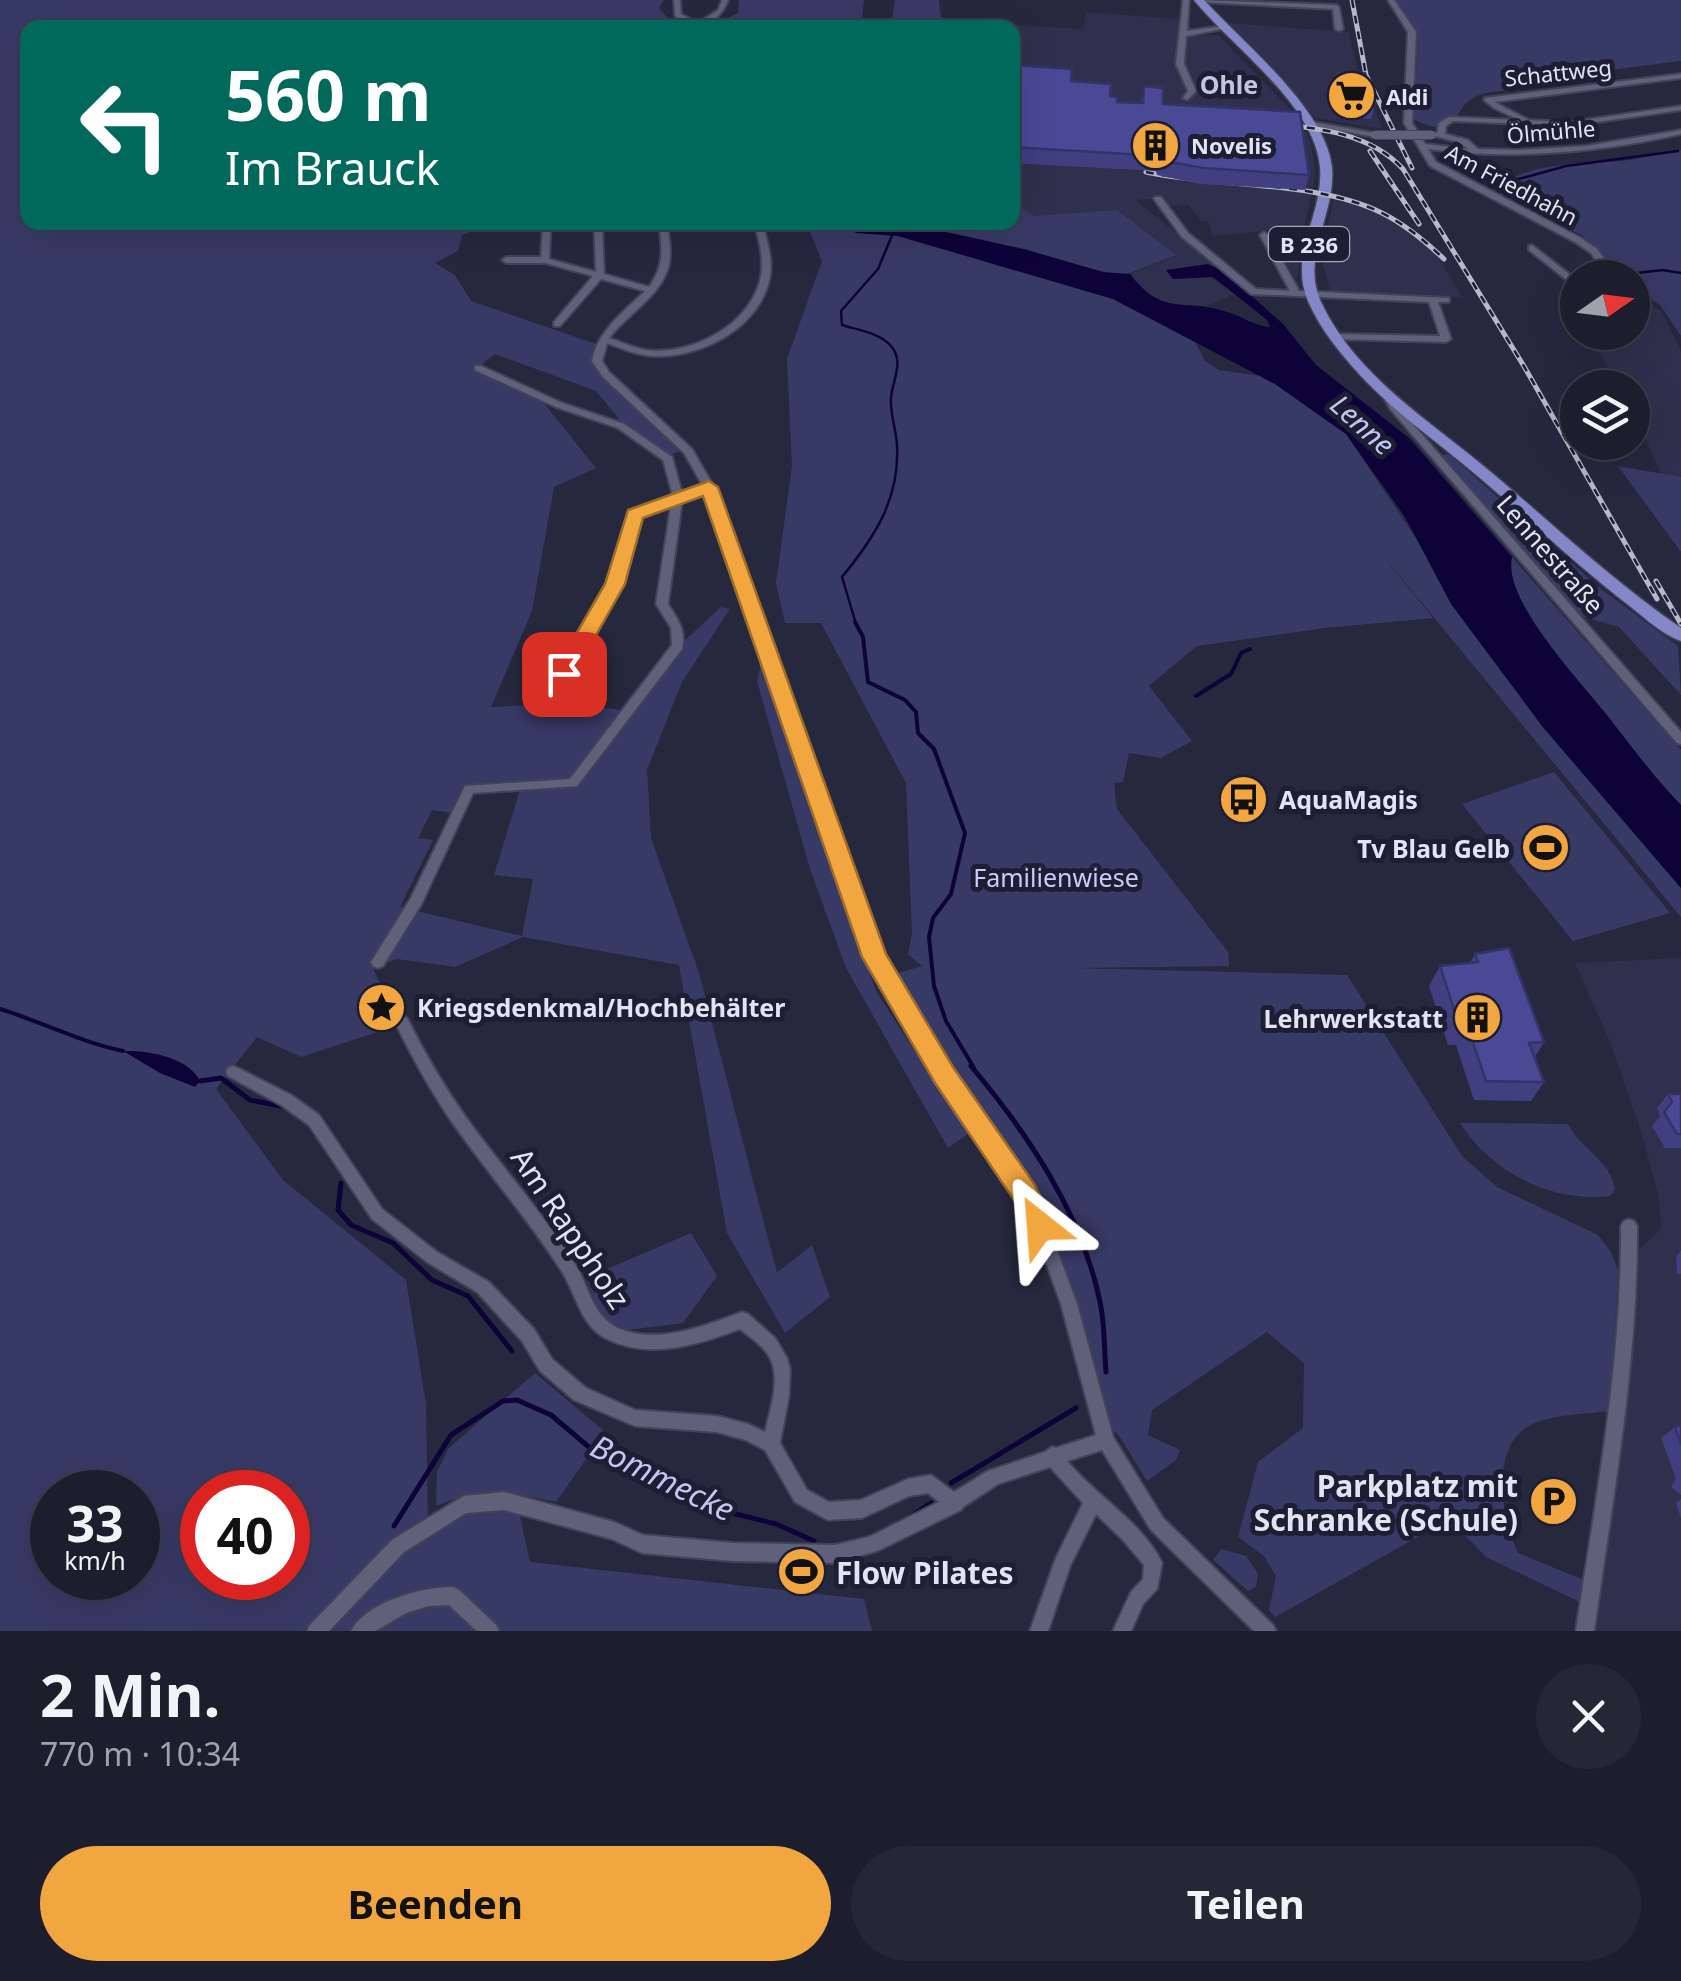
<!DOCTYPE html>
<html lang="de">
<head>
<meta charset="utf-8">
<style>
  :root { --surface:#1c1e2e; --page:#252736; --text:#f1f3f6; --muted:#a0a2aa; --line:#3a3c4a; --accent:#f1a640 }
  body { margin:0; font-family:"Noto Sans",sans-serif; background:var(--page); color:var(--text); height:100vh; display:flex; flex-direction:column; font-size:38px; white-space:nowrap }
  * { box-sizing:border-box; margin:0 }
  p { font-size:32px; color:var(--muted) }
  .icon { flex:none; width:55px; height:55px; fill:none; stroke:currentColor; stroke-width:2; stroke-linecap:round; stroke-linejoin:round }
  .map { position:relative; height:1631px; overflow:hidden }
  .panel { display:flex; flex-direction:column; background:var(--surface); flex:1 }
  .panel>* { flex:none }
  .hud { position:absolute; left:20px; top:20px; width:1000px; height:210px; border-radius:20px; box-shadow:0 10px 40px #0002,0 0 0 2px var(--line); background:#00695c; color:#fff; overflow:hidden }
  .needle { width:65px; rotate:76deg }
  .controls { position:absolute; left:1560px; top:260px; display:grid; gap:20px }
  .controls a { display:grid; place-items:center; width:90px; height:90px; border-radius:50%; background:var(--surface); box-shadow:0 10px 40px #0002,0 0 0 2px var(--line); font-size:50px }
  .speed { position:absolute; left:30px; top:1470px; display:flex; gap:20px; font-size:50px; font-weight:700; text-align:center }
  .speed>* { display:grid; place-content:center; width:130px; height:130px; border-radius:50%; background:var(--surface); box-shadow:0 10px 40px #0002,0 0 0 2px var(--line); line-height:1 }
  .speed small { font-size:25px; font-weight:400 }
  .speed .limit { border:15px solid #d22; background:#fff; color:#111 }
  .pin { position:absolute; display:grid; place-items:center; width:85px; height:85px; color:#fff; margin:-42px; border-radius:20px; box-shadow:0 5px 15px #0006 }
  .me { position:absolute; width:110px; margin:-55px; rotate:332deg; stroke-linejoin:round; filter:drop-shadow(0 0 8px #0008) }
  .turn { display:flex; align-items:center; gap:35px; height:210px; padding:0 40px; font-size:45px }
  .turn .icon { width:130px; height:130px; stroke-width:2.5 }
  .turn b { display:block; font-size:70px; line-height:85px }
  .round { display:grid; place-items:center; flex:none; width:105px; height:105px; border-radius:52px; background:var(--page) }
  .overview { display:flex; align-items:center; justify-content:space-between; height:170px; padding:0 40px }
  h1 { font-size:60px; font-weight:700; line-height:75px }
  .action { display:flex; gap:20px; margin-top:auto; padding:20px 40px }
  .action a { flex:1; height:115px; border-radius:60px; background:var(--accent); color:#111; font-size:40px; font-weight:700; line-height:115px; text-align:center }
  .action a+a { background:var(--page); color:var(--text) }
  .map>svg:first-child { display:block }
  .built { fill:#2f304d }
  .green { fill:#383a66; fill-rule:evenodd }
  .water { fill:#0d0339 }
  .lines { fill:none; stroke-linecap:round; stroke-linejoin:round }
  .stream-far2 { stroke:#0d0339; stroke-width:2.5 }
  .stream-far1 { stroke:#0d0339; stroke-width:4 }
  .stream { stroke:#0d0339; stroke-width:5 }
  .minor-casing { stroke:#424356; stroke-width:4 }
  .major-casing { stroke:#424356; stroke-width:3 }
  .minor { fill:#5f617b; fill-rule:evenodd }
  .major { fill:#8487c7; fill-rule:evenodd }
  .rail-casing { stroke:#b7b8ca; stroke-width:5 }
  .rail { stroke:#1d1e34; stroke-width:2.5; stroke-dasharray:8; stroke-linecap:butt }
  .minor-bridge-casing { stroke:#424356; stroke-width:10; stroke-linecap:butt }
  .minor-bridge { stroke:#5f617b; stroke-width:8 }
  .wall { fill:#403f80 }
  .building { fill:#4a4995; stroke:#343368; stroke-width:2.5 }
  .route { fill:#f1a640; stroke:#9d6c2a; stroke-width:2.5 }
  .labels { text-anchor:middle; dominant-baseline:central; stroke-width:10; stroke-linejoin:round; paint-order:stroke }
  .far-street-label { font-size:22px; fill:#e2e3f3; stroke:#1d1e34 }
  .far-poi-label { font-size:22px; font-weight:bold; fill:#e2e3f3; stroke:#1d1e34; text-anchor:start }
  .shield { fill:#1d1e34; stroke:#a7a8ba; stroke-width:2.5 }
  .shield-label { font-size:22px; font-weight:bold; fill:#e2e3f3 }
  .far-quarter-label { font-size:25px; font-weight:bold; fill:#c2c6e3; stroke:#1d1e34 }
  .street-label { font-size:25px; fill:#e2e3f3; stroke:#1d1e34 }
  .poi-label { font-size:25px; font-weight:bold; fill:#e2e3f3; stroke:#1d1e34; text-anchor:start }
  .park-label { font-size:25px; fill:#c8ccf8; stroke:#1d1e34 }
  .water-label { font-size:28px; font-style:italic; fill:#c2c6f1; stroke:#1d1e34 }
  .near-street-label { font-size:30px; fill:#e2e3f3; stroke:#1d1e34 }
  .near-poi-label { font-size:30px; font-weight:bold; fill:#e2e3f3; stroke:#1d1e34; text-anchor:end }
  .near-water-label { font-size:32px; font-style:italic; fill:#c2c6f1; stroke:#1d1e34 }
</style>
</head>
<body>
<div class="map">
<svg width="1681" height="1631" viewBox="0 0 1681 1631">
  <rect width="100%" height="100%" fill="#26283e"/>
  <path class="built" d="M1086,12L1178,19L1179,36L1218,35L1294,113L1310,141L1316,172L1299,251L1298,277L1295,278L1268,231L1213,236L1208,221H1201L1189,205L1167,206L1161,198L1135,200L1218,266L1207,275L1236,294L1206,306L1165,304L1139,290L1130,274L1175,256L1065,216H1035L1013,203L1012,28H950L951,22L1083,29Z
    M1227,23L1349,32L1357,67L1383,129L1316,118Z
    M1334,198L1371,207L1411,228L1433,248L1462,297L1331,294L1321,256Z
    M1634,294L1661,311L1681,351V477L1661,474L1633,411L1632,388L1621,387L1587,333L1632,332Z
    M1681,958V1631H1591L1611,1411L1618,1270L1661,1229L1659,1197L1640,1128L1610,1042L1575,963Z"/>
  <path class="green" d="M0,0H664L659,8L676,27L28,28V222L496,223L462,235L458,251L435,263L455,275L471,301L596,344L594,362L682,450L669,456L624,425L596,391L495,354L476,369L543,402L596,468L554,487L532,611L491,707L567,703L621,710L570,778L464,785L454,813L432,810L418,838L433,840L400,907L522,936L533,879L494,875L520,790L573,788L578,784L681,644L721,607L730,609L682,682L647,770L651,838L699,973L777,1273L812,1245L830,1297L785,1333L727,1233L679,965L523,937L455,967L397,959L373,968L399,1025L301,1057L257,1037L216,1089L283,1180L406,1280L426,1404L428,1531C459,1515 485,1500 519,1512L530,1562L864,1599L872,1631H0ZM52,1492H138V1578H52ZM202,1492H288V1578H202Z
    M739,0H864L861,27L706,28L738,13Z
    M895,0H939L941,17L951,22L950,27H891Z
    M1394,0H1681V61L1609,70L1604,66L1526,73L1511,84L1513,90C1500,91 1485,91 1473,98C1449,113 1460,142 1413,119L1417,63L1414,32Z
    M1681,150V336L1660,305L1633,287L1632,278L1619,277L1580,238L1493,190C1525,164 1571,164 1609,162C1633,161 1658,154 1681,150Z
    M1013,203L1035,216L1117,210L1176,255L1122,276L905,223L1012,222Z
    M806,223H843L856,233L898,236L1113,299L1195,342L1205,361L1219,370L1260,376L1275,384L1346,434L1542,726L1681,888V917L1365,534L1433,618L1325,628L1197,646L1149,686L1192,741L1161,758L1129,753L1123,782L1114,783L1117,809L1228,952L1229,966L1074,968L1347,975L1462,1156L1497,1187L1598,1235L1611,1252L1618,1270L1611,1411C1587,1414 1555,1414 1533,1424C1488,1444 1502,1519 1518,1553L1591,1583L1582,1603L1486,1557L1450,1519L1275,1617L1269,1610L1276,1576L1264,1556L1238,1537L1258,1462L1303,1428L1304,1363L1267,1332L1152,1410L1148,1435L1180,1450L1176,1460L1147,1481L1120,1437L1096,1414L1040,1226L895,974L922,966L908,954L912,933L906,783L821,623H785L776,583L792,466L787,359L822,261Z
    M1449,454L1601,589L1678,646L1681,695L1619,627L1574,614L1439,455Z
    M1618,466L1681,477V552Z
    M1512,557L1681,750V805C1653,776 1631,746 1606,714C1581,682 1501,599 1512,557Z
    M761,663L876,991L968,1134L948,1148L846,968L810,869L757,681Z
    M1554,772L1657,897L1670,913L1573,941L1462,804Z
    M1460,1123L1568,1124C1580,1149 1612,1161 1615,1190L1610,1196C1551,1203 1491,1172 1460,1123Z
    M691,1233L717,1276L683,1323L627,1330L601,1317L586,1278Z
    M535,1373L605,1432L556,1502C509,1492 482,1487 436,1506L437,1472L449,1448Z
    M1221,1549L1246,1556L1258,1574L1256,1587L1248,1591L1213,1560Z"/>
  <path class="water" d="M843,223H905L1024,249L1103,272L1130,274C1163,316 1178,298 1224,311C1240,315 1254,326 1270,327L1267,320L1213,277L1173,279L1166,270L1208,264L1225,272L1283,324L1316,365L1409,438L1512,557C1502,600 1580,681 1606,714C1631,746 1653,776 1681,805V888L1542,726L1451,604L1405,517L1346,434L1275,384L1113,299L898,236L856,233Z
    M123,1051C147,1050 189,1057 200,1081L195,1087L160,1073Z"/>
  <g class="lines">
    <path class="stream-far2" d="M1501,184L1566,166L1678,151
      M1498,188L1499,194L1582,237
      M1619,275L1663,270L1681,273
      M856,624L842,577C875,537 900,498 897,445C896,429 890,414 891,398C892,381 905,362 891,346C880,333 858,330 842,325L841,311L878,269L893,233"/>
    <path class="stream-far1" d="M855,622L863,637L868,682L905,700L916,712L918,733L934,749L965,833L951,894L933,918L929,937L934,986L946,1021L974,1068
      M1196,696L1231,674L1241,653L1250,649
      M0,1009C42,1022 80,1042 123,1051"/>
    <path class="stream" d="M971,1066C1028,1134 1082,1214 1100,1302C1105,1324 1104,1349 1106,1372
      M200,1081L221,1078L250,1100L285,1107
      M341,1183L338,1210L351,1225L393,1243L432,1280L468,1296L512,1351
      M951,1483L1076,1408
      M910,1517L931,1503
      M394,1526L451,1435L503,1401L517,1400L551,1415L590,1448L628,1462L651,1477L673,1479L732,1513L776,1524L814,1541"/>
    <defs>
      <path id="minor" d="M674,0H680L681,14L698,23L718,10L722,0H728C723,15 708,28 692,28L693,26L675,16Z
        M1183,0H1189L1187,31L1223,26L1227,28L1186,36L1184,64L1196,91L1187,100L1183,98L1188,91L1176,64Z
        M1198,0L1336,5L1339,7L1343,29L1339,31L1335,29L1333,9L1201,2Z
        M1388,0H1394L1416,32L1412,123L1425,144L1469,149L1457,142L1432,135L1437,133L1439,123L1449,117L1519,120L1494,108L1484,100L1485,98L1681,74V78L1494,102L1529,120L1570,122L1681,106V110L1570,126L1532,125L1529,126L1525,124L1453,121L1446,126L1445,134L1468,140L1478,149L1519,150L1586,146L1681,130V134C1597,153 1512,160 1428,149L1436,162L1581,238L1597,249L1618,278H1609L1591,253L1575,242L1430,166L1404,123L1408,32Z
        M1306,121L1375,133L1379,135L1375,137L1309,125H1306Z
        M1155,197H1161L1188,233L1256,289L1290,291L1260,235L1264,232L1268,235L1299,291L1449,298V302H1438L1451,339L1446,342L1334,339L1332,337L1337,334L1440,336L1429,302L1251,294L1182,237L1154,199Z
        M543,222H551L549,259L596,272L594,222H602L604,274L649,287C665,265 662,248 659,222H667C669,238 673,256 667,271C657,298 627,315 609,338C621,342 634,348 646,350C693,356 752,324 761,276C764,258 759,240 754,222H762C767,240 773,258 770,276C761,328 700,359 651,356C636,355 621,348 607,343L602,361L609,372L692,449L714,487L881,956L949,1071L1030,1189L1048,1226L1077,1304L1113,1437L1163,1518L1273,1625L1276,1631H1254L1151,1530L1102,1450L1067,1461C1095,1495 1143,1523 1162,1563L1157,1589L1143,1604L1131,1631H1113L1131,1592L1143,1579L1144,1565L1123,1540L1096,1514L1070,1566L1048,1631H1030L1056,1558L1083,1503L1050,1467L998,1484L963,1507L961,1510L877,1551L835,1563L733,1561L642,1553L612,1539L504,1510L466,1513L404,1552L329,1631H307L310,1625L392,1540L464,1496L504,1492L614,1522L643,1535L733,1543L835,1545L869,1537L939,1502L928,1493L909,1496L862,1518L828,1520L795,1502L765,1450L746,1440L717,1432L635,1426L574,1400L540,1371L522,1341L477,1292L427,1262L372,1219L309,1125L281,1105L228,1076L226,1072L228,1068L233,1066L238,1068L291,1095L319,1115L382,1209L437,1252L489,1282L534,1329L552,1359L586,1388L635,1410L717,1416L748,1424L765,1432C770,1410 781,1379 770,1358C764,1346 750,1337 740,1329C697,1345 651,1360 607,1339C580,1326 576,1292 561,1270C528,1219 487,1172 452,1122C430,1090 412,1057 395,1022L397,1018L402,1016L407,1018C424,1052 443,1085 465,1116C501,1166 542,1212 575,1264C588,1284 592,1315 616,1327C654,1346 705,1326 742,1312L748,1314L775,1338L787,1358L790,1369L789,1395L780,1443L807,1490L829,1502L861,1500L908,1479L931,1475L954,1492L988,1471L1045,1452L1052,1447L1056,1448L1096,1435L1061,1304L1033,1227L1020,1199L939,1079L868,957L706,492L682,501L668,604C678,620 686,629 682,649L577,786L473,793L421,905L383,966L378,968L373,966L371,962L411,898L465,786L570,779L672,645L671,628L656,604L671,505L640,517L620,584L579,652L561,697L555,701L544,700L542,697L544,694L551,693L567,652L610,584L631,513L673,496L663,460L618,428L556,407L475,370V366H481L562,403L624,424L672,457L682,493L703,486L684,453L602,376L592,361C598,330 624,312 645,291L601,279L560,326H554V322L593,276L545,263H506L502,260L506,257H541Z
        M1532,245L1578,281V289L1529,250V246Z
        M1393,395L1398,398L1395,401L1398,407L1681,732V744L1677,743L1391,410L1385,400Z
        M1629,1219L1634,1221L1637,1226C1638,1363 1613,1496 1594,1631H1576C1596,1496 1622,1363 1621,1226L1624,1221Z
        M453,1587L459,1590L496,1625L499,1631H477L449,1605L428,1606L406,1613L375,1631H351C366,1602 422,1587 453,1587Z"/>
      <path id="major" d="M1194,0H1204C1242,42 1327,110 1332,168C1336,215 1300,255 1321,302C1356,377 1432,422 1492,473C1555,526 1614,582 1681,628V641C1663,635 1646,619 1631,607C1581,569 1535,525 1487,484C1445,447 1398,416 1360,375C1340,353 1320,329 1308,301C1288,254 1324,214 1320,167C1315,105 1231,46 1194,0Z"/>
    </defs>
    <use href="#minor" class="minor-casing"/>
    <use href="#major" class="major-casing"/>
    <use href="#minor" class="minor"/>
    <use href="#major" class="major"/>
    <defs>
      <path id="rail" d="M1352,0L1366,75L1412,168
        M1275,124C1320,128 1371,134 1403,169L1525,368L1657,599
        M1370,151L1419,224
        M1146,172C1220,188 1315,180 1382,213C1406,225 1425,241 1444,259
        M1656,581L1681,624"/>
    </defs>
    <use href="#rail" class="rail-casing"/>
    <use href="#rail" class="rail"/>
    <defs>
      <path id="minor-bridge" d="M1375,135H1432"/>
    </defs>
    <use href="#minor-bridge" class="minor-bridge-casing"/>
    <use href="#minor-bridge" class="minor-bridge"/>
  </g>
  <path class="wall" d="M1012,65L1071,81L1110,96L1117,102L1141,103L1144,86L1163,104L1309,175L1305,190L1200,184L1157,175L1156,171L1012,163Z
    M1337,73L1375,104L1371,119L1339,116L1334,87Z
    M1475,954L1544,1042L1535,1057L1544,1082L1531,1101L1474,1100L1456,1045H1448L1429,986L1440,966L1470,963Z
    M1668,1094H1681V1148H1665L1652,1126L1660,1117L1657,1108Z
    M1681,1250V1274H1677L1676,1258Z
    M1681,1426V1495L1671,1487L1676,1479L1661,1438L1675,1427Z
    M1681,1499V1518L1676,1503Z"/>
  <path class="building" d="M1012,65L1072,69L1071,81L1111,84L1110,96L1117,97V102L1143,103L1144,86L1163,88V104L1300,112L1309,175L1203,168L1159,160V156L1012,147Z
    M1337,73H1365L1375,104L1343,101Z
    M1509,948L1544,1042L1529,1043L1544,1082L1486,1081L1467,1025H1459L1440,966L1478,962L1475,954Z
    M1668,1094H1681V1134H1677L1664,1112L1672,1102Z
    M1681,1426V1444L1675,1427Z"/>
  <path class="route" d="M709,481L718,487L886,954L953,1067L1035,1185L1054,1226L1050,1235L1040,1239L1031,1235L1016,1203L935,1083L862,957L703,496L643,518L625,584L574,674L564,682L553,674L605,584L628,510Z"/>
  <defs>
    <symbol id="supermarket-disc" viewBox="-11 -11 22 22"><circle r="9.5" fill="#f1a640" stroke="#1d1e34"/><path d="M-6-5.5h2.5l.6 2H6L4.5 2H-2.5L-4.4-4H-6ZM-1.5 3.2a1.3 1.3 0 1 0 .1 0ZM3 3.2a1.3 1.3 0 1 0 .1 0Z" fill="#111"/></symbol>
    <symbol id="building-disc" viewBox="-11 -11 22 22"><circle r="9.5" fill="#f1a640" stroke="#1d1e34"/><path d="M-4-6H4V6H1V3H-1V6H-4ZM-2.5-4.3h1.7v1.8h-1.7ZM.8-4.3h1.7v1.8H.8ZM-2.5-1h1.7V.8h-1.7ZM.8-1h1.7V.8H.8Z" fill="#111"/></symbol>
    <symbol id="bus-disc" viewBox="-11 -11 22 22"><circle r="9.5" fill="#f1a640" stroke="#1d1e34"/><path d="M-5-6H5V4H4V6H2V4H-2V6H-4V4H-5ZM-3.5-4V0h7V-4ZM-3.5 1.2v1.5H-2V1.2ZM2 1.2v1.5H3.5V1.2Z" fill="#111"/></symbol>
    <symbol id="stadium-disc" viewBox="-11 -11 22 22"><circle r="9.5" fill="#f1a640" stroke="#1d1e34"/><path d="M0-5a6.5 5 0 1 0 0 10a6.5 5 0 1 0 0-10ZM-3.5-1.8h7v3.6h-7Z" fill="#111"/></symbol>
    <symbol id="sight-disc" viewBox="-11 -11 22 22"><circle r="9.5" fill="#f1a640" stroke="#1d1e34"/><path d="M0-6L1.8-2.2L6-1.7L2.9 1.2L3.7 5.4L0 3.3L-3.7 5.4L-2.9 1.2L-6-1.7L-1.8-2.2Z" fill="#111"/></symbol>
    <symbol id="parking-disc" viewBox="-11 -11 22 22"><circle r="9.5" fill="#f1a640" stroke="#1d1e34"/><path d="M-3.5-5.5H1a3.5 3.5 0 0 1 0 7H-1V5.5H-3.5ZM-1-3.4V-.6H.8a1.4 1.4 0 0 0 0-2.8Z" fill="#111"/></symbol>
  </defs>
  <g fill-rule="evenodd">
    <use href="#supermarket-disc" x="1324" y="68" width="55" height="55"/>
    <use href="#building-disc" x="1128" y="118" width="55" height="55"/>
    <use href="#bus-disc" x="1216" y="772" width="55" height="55"/>
    <use href="#stadium-disc" x="1518" y="820" width="55" height="55"/>
    <use href="#sight-disc" x="354" y="980" width="55" height="55"/>
    <use href="#building-disc" x="1450" y="990" width="55" height="55"/>
    <use href="#parking-disc" x="1526" y="1474" width="55" height="55"/>
    <use href="#stadium-disc" x="774" y="1544" width="55" height="55"/>
  </g>
  <g class="labels">
    <g class="far-street-label">
      <text transform="translate(1558 72) rotate(-6)">Schattweg</text>
      <text transform="translate(1551 131) rotate(-5)">Ölmühle</text>
      <text transform="translate(1512 184) rotate(28)">Am Friedhahn</text>
    </g>
    <g class="far-poi-label">
      <text x="1386" y="96">Aldi</text>
      <text x="1191" y="145">Novelis</text>
    </g>
    <rect class="shield" x="1269" y="227" width="80" height="34" rx="8"/>
    <g class="shield-label">
      <text x="1309" y="244">B 236</text>
    </g>
    <g class="far-quarter-label">
      <text x="1229" y="84">Ohle</text>
    </g>
    <g class="street-label">
      <text transform="translate(1551 554) rotate(49)">Lennestraße</text>
    </g>
    <g class="poi-label">
      <text x="1279" y="799">AquaMagis</text>
      <text x="1510" y="848" text-anchor="end">Tv Blau Gelb</text>
      <text x="417" y="1007">Kriegsdenkmal/Hochbehälter</text>
      <text x="1443" y="1018" text-anchor="end">Lehrwerkstatt</text>
    </g>
    <g class="park-label">
      <text x="1056" y="877">Familienwiese</text>
    </g>
    <g class="water-label">
      <text transform="translate(1363 424) rotate(42)">Lenne</text>
    </g>
    <g class="near-street-label">
      <text transform="translate(571 1228) rotate(56)">Am Rappholz</text>
    </g>
    <g class="near-poi-label">
      <text x="1518" y="1485">Parkplatz mit<tspan x="1518" dy="34">Schranke (Schule)</tspan></text>
      <text x="836" y="1572" text-anchor="start">Flow Pilates</text>
    </g>
    <g class="near-water-label">
      <text transform="translate(663 1477) rotate(26)">Bommecke</text>
    </g>
  </g>
</svg>
<div class="controls">
<a><svg class="needle" viewBox="-14 -14 28 28"><path d="M0-13l5 13h-10z" fill="#e53935"/><path d="M0 13l5-13h-10z" fill="#a0a2aa"/></svg></a>
<a><svg class="icon" aria-label="layers" viewBox="0 0 24 24"><path d="M12 4l9 5-9 5-9-5zM3 14l9 5 9-5"/></svg></a>
</div>
<div class="speed"><div>33<small>km/h</small></div><div class="limit">40</div></div>
<div class="pin" style="left:564px;top:674px;background:#d93025"><svg class="icon" aria-label="arrive" viewBox="0 0 24 24"><path d="M6 21V4h12l-3 4 3 4H6"/></svg></div>
<svg class="me" style="left:1040px;top:1226px" viewBox="-20 -20 40 40"><path d="M0-17L14 15 0 8-14 15z" fill="#f1a640" stroke="#fff" stroke-width="4"/></svg>
<div class="hud">
<div class="turn"><svg class="icon" aria-label="left" viewBox="0 0 24 24"><path d="M17 20v-9H6M10 6l-5 5 5 5"/></svg><div><b>560 m</b>Im Brauck</div></div>
</div>
</div>
<section class="panel">
<div class="overview"><div><h1>2 Min.</h1><p>770 m · 10:34</p></div><a class="round"><svg class="icon" aria-label="close" viewBox="0 0 24 24"><path d="M6 6l12 12M18 6L6 18"/></svg></a></div>
<div class="action"><a>Beenden</a><a>Teilen</a></div>
</section>
</body>
</html>
